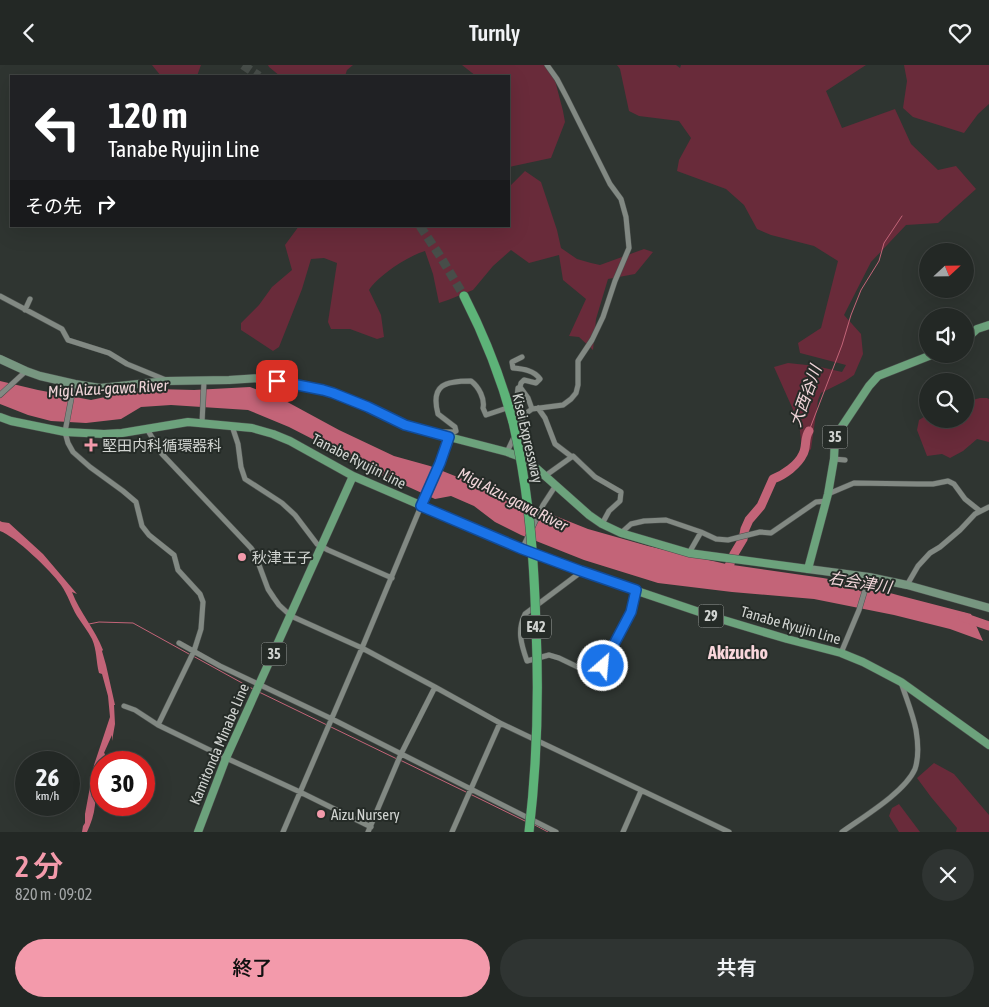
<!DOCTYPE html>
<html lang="ja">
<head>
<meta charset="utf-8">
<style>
  :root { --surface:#232825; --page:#2f3432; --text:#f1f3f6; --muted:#a3a6a7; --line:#404442; --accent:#f39aab }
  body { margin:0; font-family:"Asap Condensed","Noto Sans JP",sans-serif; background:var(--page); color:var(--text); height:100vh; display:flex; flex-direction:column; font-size:19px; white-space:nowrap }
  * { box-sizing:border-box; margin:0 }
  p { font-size:16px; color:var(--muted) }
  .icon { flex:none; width:28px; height:28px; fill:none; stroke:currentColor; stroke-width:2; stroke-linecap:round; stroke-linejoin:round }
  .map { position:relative; height:767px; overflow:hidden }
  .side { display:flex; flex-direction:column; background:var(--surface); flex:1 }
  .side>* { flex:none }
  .banner { position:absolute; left:10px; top:10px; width:500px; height:152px; border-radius:0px; box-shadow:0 5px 20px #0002,0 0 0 1px var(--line); background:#202124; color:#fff; overflow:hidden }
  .needle { width:32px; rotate:68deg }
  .controls { position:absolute; left:919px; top:178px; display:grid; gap:10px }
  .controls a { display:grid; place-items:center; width:55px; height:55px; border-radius:50%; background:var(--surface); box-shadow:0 5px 20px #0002,0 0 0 1px var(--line); font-size:25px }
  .speed { position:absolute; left:15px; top:686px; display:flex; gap:10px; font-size:25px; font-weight:700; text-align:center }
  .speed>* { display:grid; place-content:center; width:65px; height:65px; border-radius:50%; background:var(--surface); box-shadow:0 5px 20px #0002,0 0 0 1px var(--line); line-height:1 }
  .speed small { font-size:12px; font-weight:400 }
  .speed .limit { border:8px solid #d22; background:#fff; color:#111 }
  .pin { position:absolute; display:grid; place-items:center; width:42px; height:42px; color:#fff; margin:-21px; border-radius:10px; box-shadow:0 2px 8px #0006 }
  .me { position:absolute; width:55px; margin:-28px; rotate:27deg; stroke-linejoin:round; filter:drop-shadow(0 0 4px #0008) }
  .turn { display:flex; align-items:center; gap:18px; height:105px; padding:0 15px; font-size:22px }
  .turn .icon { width:65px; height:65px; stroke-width:2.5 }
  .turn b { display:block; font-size:35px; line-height:42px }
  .then { display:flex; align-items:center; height:48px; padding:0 15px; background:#0003; gap:10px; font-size:19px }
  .round { display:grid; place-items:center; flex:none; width:52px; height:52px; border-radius:26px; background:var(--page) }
  .summary { display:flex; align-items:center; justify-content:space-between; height:85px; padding:0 15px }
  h1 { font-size:30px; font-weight:600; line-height:38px; color:var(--accent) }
  .cta { display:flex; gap:10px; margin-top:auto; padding:10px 15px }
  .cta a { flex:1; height:58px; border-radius:30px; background:var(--accent); color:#111; font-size:20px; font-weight:600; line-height:58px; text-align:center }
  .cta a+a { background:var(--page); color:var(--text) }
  header { display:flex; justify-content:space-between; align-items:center; height:65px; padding:0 15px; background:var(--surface); font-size:22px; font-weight:600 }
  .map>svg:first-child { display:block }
  .green { fill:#692b3a }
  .water { fill:#c36478 }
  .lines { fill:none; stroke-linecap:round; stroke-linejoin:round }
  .stream { stroke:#c36478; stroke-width:1 }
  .river { stroke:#c36478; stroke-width:9 }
  .highway-tunnel { stroke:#474d49; stroke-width:9; stroke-dasharray:9 4.5; stroke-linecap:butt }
  .street-casing { stroke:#4b504d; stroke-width:6 }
  .secondary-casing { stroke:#4b504d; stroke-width:9 }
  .primary-casing { stroke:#4b504d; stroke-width:9 }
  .highway-casing { stroke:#4b504d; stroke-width:10 }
  .street { stroke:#828983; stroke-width:5 }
  .secondary { stroke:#779680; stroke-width:8 }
  .primary { stroke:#6ca27c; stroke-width:8 }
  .highway { stroke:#5db378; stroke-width:9 }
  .highway-bridge-casing { stroke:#4b504d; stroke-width:10; stroke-linecap:butt }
  .highway-bridge { stroke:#5db378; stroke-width:9 }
  .route-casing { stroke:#114b97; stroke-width:12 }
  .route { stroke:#1a73e8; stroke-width:9 }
  .poi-dot { fill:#f39aab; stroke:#252b27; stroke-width:2 }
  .labels { text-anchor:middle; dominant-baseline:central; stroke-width:4; stroke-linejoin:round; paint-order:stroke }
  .shield { fill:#252b27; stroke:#9da19e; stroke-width:1 }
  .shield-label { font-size:14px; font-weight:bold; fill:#d1d4d1 }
  .street-label { font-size:15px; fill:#d1d4d1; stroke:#252b27 }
  .poi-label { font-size:15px; fill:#d1d4d1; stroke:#252b27; text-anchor:start }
  .water-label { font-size:16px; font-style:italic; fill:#f0d5d9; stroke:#252b27 }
  .quarter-label { font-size:18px; font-weight:bold; fill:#f9d6db; stroke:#252b27 }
</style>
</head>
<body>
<header><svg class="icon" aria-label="back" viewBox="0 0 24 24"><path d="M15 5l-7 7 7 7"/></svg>Turnly<svg class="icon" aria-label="heart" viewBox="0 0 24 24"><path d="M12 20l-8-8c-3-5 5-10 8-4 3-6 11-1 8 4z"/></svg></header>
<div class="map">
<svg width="989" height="767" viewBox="0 0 989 767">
  <rect width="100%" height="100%" fill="#2f3531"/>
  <path class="green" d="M152,0H201L197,11H161Z
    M268,0H353L347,5L345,11H280L269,2Z
    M462,0H551L563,46L565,57L551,93L509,102V11H476Z
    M617,0H676L680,3L681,0H866L826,26L842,63L895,44L911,79L938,105L956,101L976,124L938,158L906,160L871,197L844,250L861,269L863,289L854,310L845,316L821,328L818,335L811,384L803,392L799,358L774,302L788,298L816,301L842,307L846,300L800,288L798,278L821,263L838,196L814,181L771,170L757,164L744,140L726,124L677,106L679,95L691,73L679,56L639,51L629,46L620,4Z
    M904,0H989V39L978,49L964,68L913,52L903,43L907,16Z
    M525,106L541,117L557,165L561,183L577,194L591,198L600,200L644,184L653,187L635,209L608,214L596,254L593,285L579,272L569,271L586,234L563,215L559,190L529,198L511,185L493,201L473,225L448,235L439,238L433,209L425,186C408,191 379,210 369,225L381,250L384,272L377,274L350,264H331L328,257L337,198L324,193L311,194L302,224L279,282L273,286L241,265V258L259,240L272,222L292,205L285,180L299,161H402L405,163L406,161H509V125L511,120Z
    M980,333H987L989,334V377L977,374L963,386L950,393L942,389L927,391L917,365L919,355L927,350L928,354H965V337Z
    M934,698L954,709L989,750V767H956L957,763L931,732L917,713Z
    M899,739L920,767H899L889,751L892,743Z"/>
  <path class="water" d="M0,316L38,325L91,335L124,328L155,324L194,325L250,322L280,333L339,365L394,391L430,401L588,464L648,481L726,499L823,513L855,519L971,549L983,576L950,564L894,550L814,534L732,527L658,518L584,495L521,470L495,457L474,441L451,431L435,434L400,418L353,399L330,383L289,362L248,345L171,340L141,342L121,354L86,358L51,356L28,350L0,339Z
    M0,456L2,457L9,458L43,489L77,529L72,527C80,548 95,564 103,585L102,586L106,600L115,640H114L115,659L112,676V670L104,688L105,689L102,697L101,698C101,707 94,718 96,726L97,724C98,729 95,734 95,740C94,750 91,758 87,767H82L83,761L85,758V749L94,700L110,652L108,631L102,609L99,608C96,597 97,585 92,574C88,566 82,559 77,551C71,541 68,530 61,520C51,506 15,471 0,466Z"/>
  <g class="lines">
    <path class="stream" d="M809,366L842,280L851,250L861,225L879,196L884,178L902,151
      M89,559L99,557L133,558L189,589
      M193,591L253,624
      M259,627L327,660
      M331,662L397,694
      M400,695L466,727
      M470,729L527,757
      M533,759L548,767"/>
    <path class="river" d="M729,501L734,489L743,474L745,464L749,455L761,441L773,414C784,410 798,400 803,389C807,382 804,373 809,366
      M963,552L989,561"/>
    <path class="highway-tunnel" d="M243,0L259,11
      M420,161L440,191L464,231"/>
    <defs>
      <path id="street" d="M0,231L62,264L68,275L109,288L127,299L166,315
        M25,245L30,234
        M522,292L512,297L513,303C523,304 534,305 540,314L536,318L524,315L521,318L520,322L528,333L532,344
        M75,319L73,324L65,367L68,378L73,387L90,402L123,426L136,437L142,461L149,470L174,490L178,505L200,529L203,537L201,564L194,586L158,660
        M0,330L26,306
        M514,342L516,341L518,323L520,322
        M538,343L545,353L555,379L572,392
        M202,358L204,316
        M232,361L238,379L241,402L245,414L282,438L295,450L317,479L328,485L392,513
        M147,364L162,389L251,483L255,489L268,524L274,533L279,540L291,551L362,583L435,622L500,658L729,767
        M441,370L443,367H454L456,366L455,362L438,349C430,319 446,316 471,316C479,322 485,334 483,343L486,350L504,344
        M507,387L525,349L532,344L563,340L571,334L576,328L578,320V296L592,275L603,252L615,216L629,183L626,152L621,134L610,119L567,33L557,14L547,0
        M834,394L845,395
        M545,411L573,391L595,412L621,427L620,436L609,446L602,459
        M828,429L854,418L918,419H933L948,416L954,419L965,434L980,446
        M621,468L631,459L644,456L666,455L701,467L716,474L728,475L760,467L771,468L816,437L827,436
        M522,484L543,440L556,420
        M689,488L701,467
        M581,507L525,549C517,565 521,579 527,596L549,590L559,593L609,617
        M907,520L918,501L930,488L940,482L960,465L975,449L989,442
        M179,578L220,601L332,654L556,767
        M841,588L859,545L869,512
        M609,617L603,601V596L612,583L631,547L636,525
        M124,641L135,645L158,660L226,693L300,727L371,762
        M283,767L362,583L421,441
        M368,767L401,689L435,622
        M452,767L500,658
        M623,767L641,726
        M842,767C863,752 905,727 915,704C919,692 918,677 916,665C913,649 906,633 901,617"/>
      <path id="secondary" d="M0,294L26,306L40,311L75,319L100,323L167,316L229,315L262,313L323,325L368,342L405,360L449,372
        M808,504L869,512L907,520L989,543"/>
      <path id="primary" d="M965,275L977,264L989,260
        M0,352L11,356L65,367L104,369L122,368L188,357L252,363L273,369L290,376L353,411L522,484L581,507L717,553L787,574L841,588L863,597L901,617L989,680
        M421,441L440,398L449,372L507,387L526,394L589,450L602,459L621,468L689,488L808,504L828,429L834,394L835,372L869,321L878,311L934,289
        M198,767L226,693L353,411"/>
      <path id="highway" d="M464,231C485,272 501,313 513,357"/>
    </defs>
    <use href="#street" class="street-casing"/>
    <use href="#secondary" class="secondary-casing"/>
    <use href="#primary" class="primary-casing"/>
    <use href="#highway" class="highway-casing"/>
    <use href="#street" class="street"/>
    <use href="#secondary" class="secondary"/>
    <use href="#primary" class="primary"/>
    <use href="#highway" class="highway"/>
    <defs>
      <path id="highway-bridge" d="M513,357C529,427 534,491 536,562C539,630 537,699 529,767"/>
    </defs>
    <use href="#highway-bridge" class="highway-bridge-casing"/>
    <use href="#highway-bridge" class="highway-bridge"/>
  </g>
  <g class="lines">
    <defs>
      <path id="route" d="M277,316L323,325L333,328L368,342L405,360L449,372L440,398L421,441L522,484L581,506L636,525L631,547L612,583L603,596V601"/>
    </defs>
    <use href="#route" class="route-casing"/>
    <use href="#route" class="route"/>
  </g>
  <g class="poi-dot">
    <path d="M88.5 372.5h5v5h5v5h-5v5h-5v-5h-5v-5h5z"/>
    <circle cx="242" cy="492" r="5"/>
    <circle cx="321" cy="749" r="5"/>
  </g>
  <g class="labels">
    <g class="shield">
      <rect x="822.5" y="360.5" width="25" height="23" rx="4"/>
      <rect x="698.5" y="539.5" width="25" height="23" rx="4"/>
      <rect x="521" y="550.5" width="30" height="23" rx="4"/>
      <rect x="261.5" y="577.5" width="25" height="23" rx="4"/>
    </g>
    <g class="shield-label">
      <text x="835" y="372">35</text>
      <text x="711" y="551">29</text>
      <text x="536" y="562">E42</text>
      <text x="274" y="589">35</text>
    </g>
    <g class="street-label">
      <text transform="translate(528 373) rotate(77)">Kisei Expressway</text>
      <text transform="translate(359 396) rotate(27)">Tanabe Ryujin Line</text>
      <text transform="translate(791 560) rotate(16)">Tanabe Ryujin Line</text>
      <text transform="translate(219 679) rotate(-67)">Kamitonda Minabe Line</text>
    </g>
    <g class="poi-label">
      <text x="102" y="380">堅田内科循環器科</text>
      <text x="252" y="492">秋津王子</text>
      <text x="331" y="749">Aizu Nursery</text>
    </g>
    <g class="water-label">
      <text transform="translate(108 323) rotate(-3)">Migi Aizu-gawa River</text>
      <text transform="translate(805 331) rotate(-70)">大西谷川</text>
      <text transform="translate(513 434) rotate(27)">Migi Aizu-gawa River</text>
      <text transform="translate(860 517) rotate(9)">右会津川</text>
    </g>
    <g class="quarter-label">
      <text x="738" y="587">Akizucho</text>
    </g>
  </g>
</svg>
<div class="controls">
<a><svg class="needle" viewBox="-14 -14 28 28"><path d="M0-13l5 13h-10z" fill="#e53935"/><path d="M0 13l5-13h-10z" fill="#a3a6a7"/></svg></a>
<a><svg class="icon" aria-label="sound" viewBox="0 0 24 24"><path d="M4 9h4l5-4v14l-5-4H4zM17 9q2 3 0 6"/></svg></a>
<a><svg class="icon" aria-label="search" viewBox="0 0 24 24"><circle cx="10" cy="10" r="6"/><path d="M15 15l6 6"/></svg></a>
</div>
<div class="speed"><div>26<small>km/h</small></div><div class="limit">30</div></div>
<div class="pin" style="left:277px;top:316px;background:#d93025"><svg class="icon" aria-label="arrive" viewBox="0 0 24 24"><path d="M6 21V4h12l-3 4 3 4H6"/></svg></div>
<svg class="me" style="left:603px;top:601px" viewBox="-20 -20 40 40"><circle r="17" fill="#1a73e8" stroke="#fff" stroke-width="3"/><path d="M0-11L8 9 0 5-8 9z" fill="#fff"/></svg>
<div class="banner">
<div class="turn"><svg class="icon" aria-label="left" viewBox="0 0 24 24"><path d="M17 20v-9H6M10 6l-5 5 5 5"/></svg><div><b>120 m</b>Tanabe Ryujin Line</div></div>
<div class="then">その先<svg class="icon" aria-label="right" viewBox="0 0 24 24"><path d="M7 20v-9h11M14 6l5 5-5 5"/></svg></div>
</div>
</div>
<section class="side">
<div class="summary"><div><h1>2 分</h1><p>820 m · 09:02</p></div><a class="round"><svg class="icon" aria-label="close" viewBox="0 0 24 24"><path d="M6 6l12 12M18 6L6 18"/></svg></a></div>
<div class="cta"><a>終了</a><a>共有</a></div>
</section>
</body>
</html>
